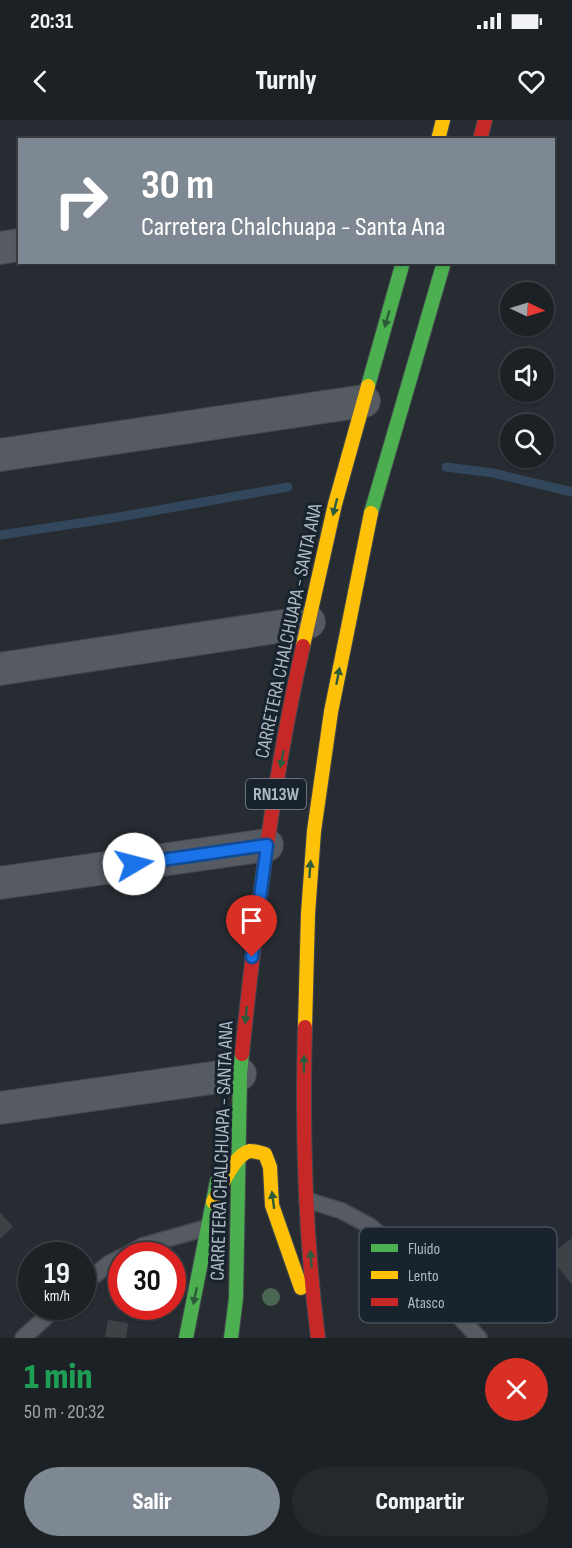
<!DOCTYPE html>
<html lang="es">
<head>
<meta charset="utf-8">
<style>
  :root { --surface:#1c2126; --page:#25292e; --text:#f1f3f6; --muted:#a0a3a7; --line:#3a3e43; --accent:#7e8892 }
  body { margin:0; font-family:"Sofia Sans Condensed",sans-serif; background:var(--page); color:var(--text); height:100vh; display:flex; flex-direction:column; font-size:22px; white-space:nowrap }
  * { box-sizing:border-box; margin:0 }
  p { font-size:20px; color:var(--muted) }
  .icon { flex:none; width:33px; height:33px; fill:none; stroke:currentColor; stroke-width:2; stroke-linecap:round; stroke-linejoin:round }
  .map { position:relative; height:1218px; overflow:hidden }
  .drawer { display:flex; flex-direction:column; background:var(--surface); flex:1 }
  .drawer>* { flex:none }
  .guide { position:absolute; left:18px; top:18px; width:537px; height:126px; border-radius:0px; box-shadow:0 2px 4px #0004,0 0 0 2px var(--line); background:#7e8892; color:#fff; overflow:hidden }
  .needle { width:39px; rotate:94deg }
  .tools { position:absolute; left:500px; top:162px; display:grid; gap:12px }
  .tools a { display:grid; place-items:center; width:54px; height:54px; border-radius:50%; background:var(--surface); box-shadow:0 2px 4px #0004,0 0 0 2px var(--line); font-size:30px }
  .speed { position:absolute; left:18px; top:1122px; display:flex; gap:12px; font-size:30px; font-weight:700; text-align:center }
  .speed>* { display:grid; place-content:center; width:78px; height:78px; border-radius:50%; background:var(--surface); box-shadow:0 2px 4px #0004,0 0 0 2px var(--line); line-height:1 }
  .speed small { font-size:15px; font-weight:400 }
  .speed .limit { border:9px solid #d22; background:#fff; color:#111 }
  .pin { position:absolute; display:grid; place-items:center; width:51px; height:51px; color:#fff; margin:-62px -26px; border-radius:50% 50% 50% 0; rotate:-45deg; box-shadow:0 0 6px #0007 }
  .pin .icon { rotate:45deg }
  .me { position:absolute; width:66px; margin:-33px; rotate:82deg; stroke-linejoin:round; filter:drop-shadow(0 0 4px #0008) }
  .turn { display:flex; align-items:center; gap:21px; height:126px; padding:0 24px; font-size:27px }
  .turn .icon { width:78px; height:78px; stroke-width:2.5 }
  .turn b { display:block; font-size:42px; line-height:51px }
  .round { display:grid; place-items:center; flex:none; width:63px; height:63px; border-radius:32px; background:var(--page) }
  .summary { display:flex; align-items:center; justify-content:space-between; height:102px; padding:0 24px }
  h1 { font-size:36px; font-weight:800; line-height:45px; color:#1e9e55 }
  .primary-button { display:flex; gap:12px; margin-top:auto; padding:12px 24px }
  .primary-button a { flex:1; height:69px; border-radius:36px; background:var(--accent); color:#fff; font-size:24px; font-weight:800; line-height:69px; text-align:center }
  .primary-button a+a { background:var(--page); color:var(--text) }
  .status { display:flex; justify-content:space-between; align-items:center; height:42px; padding:0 30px; background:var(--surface); direction:ltr }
  .status svg { height:16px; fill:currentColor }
  header { display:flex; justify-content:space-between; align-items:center; height:78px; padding:0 24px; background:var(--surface); font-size:27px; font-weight:800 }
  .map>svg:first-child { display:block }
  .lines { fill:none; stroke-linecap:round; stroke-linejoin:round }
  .stream { stroke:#32475c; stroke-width:9 }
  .building { fill:#3d4247 }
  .lane-casing { stroke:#44484d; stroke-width:18 }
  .street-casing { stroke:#44484d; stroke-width:34 }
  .fast-casing { stroke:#42484e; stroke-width:16 }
  .slow-casing { stroke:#42484e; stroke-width:16 }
  .jam-casing { stroke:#42484e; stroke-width:16 }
  .lane { stroke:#565a61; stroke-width:15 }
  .street { stroke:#565a61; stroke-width:32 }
  .fast { stroke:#4caf50; stroke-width:14 }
  .slow { stroke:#ffc107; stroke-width:14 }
  .jam { stroke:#c62828; stroke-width:14 }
  .tree { fill:#496652 }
  .oneway { fill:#2d5b3b }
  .route-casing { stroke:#114b97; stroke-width:15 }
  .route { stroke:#1a73e8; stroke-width:10 }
  .labels { text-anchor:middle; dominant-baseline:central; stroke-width:6; stroke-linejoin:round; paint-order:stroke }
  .shield { fill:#19232d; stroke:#818c97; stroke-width:1.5 }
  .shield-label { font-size:18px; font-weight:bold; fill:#aeb9c5 }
  .street-label { font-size:20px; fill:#aeb9c5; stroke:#19232d }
  .key { fill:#19232d; stroke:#46505b; stroke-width:1.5 }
  .key-label { font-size:16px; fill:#aeb9c5 }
</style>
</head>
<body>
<div class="status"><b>20:31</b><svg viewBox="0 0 49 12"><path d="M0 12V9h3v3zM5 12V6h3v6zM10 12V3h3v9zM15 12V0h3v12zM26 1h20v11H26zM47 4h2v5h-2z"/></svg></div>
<header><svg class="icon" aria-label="back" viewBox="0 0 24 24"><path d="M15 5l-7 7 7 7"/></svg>Turnly<svg class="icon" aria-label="heart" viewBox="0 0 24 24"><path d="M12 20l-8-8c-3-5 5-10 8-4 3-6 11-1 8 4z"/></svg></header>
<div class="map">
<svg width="572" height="1218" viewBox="0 0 572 1218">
  <rect width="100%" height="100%" fill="#262c32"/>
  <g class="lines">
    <path class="stream" d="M446,347L493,353L572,372
      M0,415L119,397L288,367"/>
  </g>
  <path class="building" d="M0,1092L13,1107L0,1119Z
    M572,1118V1165L549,1136Z
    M108,1200L128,1203L126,1218L105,1217Z"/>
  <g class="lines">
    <defs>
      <path id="lane" d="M307,1080L342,1091L370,1106L393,1126L479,1218
        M124,1136L142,1126L209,1107
        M82,1166L108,1144L122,1137
        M23,1218L58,1186"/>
      <path id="street" d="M0,128L20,125
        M0,335L364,281
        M0,549L309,502
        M0,763L267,725
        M0,988L240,954"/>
      <path id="fast" d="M368,266L403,142
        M371,393L444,142
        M186,1218L217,1061
        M231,1218L236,1178L240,954L242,934"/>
      <path id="slow" d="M438,20L443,0
        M303,526L335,384L368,266
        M305,907L308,794L314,711L331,592L371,393
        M213,1082C220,1069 234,1034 250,1031C255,1031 261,1033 265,1034L270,1047L272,1085L301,1168"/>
      <path id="jam" d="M480,20L485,0
        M305,907C302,1010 305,1115 318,1218
        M242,934C256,798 273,659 303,526"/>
    </defs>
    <use href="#lane" class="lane-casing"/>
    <use href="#street" class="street-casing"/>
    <use href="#fast" class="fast-casing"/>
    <use href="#slow" class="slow-casing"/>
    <use href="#jam" class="jam-casing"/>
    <use href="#lane" class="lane"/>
    <use href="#street" class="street"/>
    <use href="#fast" class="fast"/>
    <use href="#slow" class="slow"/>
    <use href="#jam" class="jam"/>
  </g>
  <circle class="tree" cx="271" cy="1177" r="9"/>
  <defs><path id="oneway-solid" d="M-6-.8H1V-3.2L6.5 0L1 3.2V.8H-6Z" transform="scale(1.5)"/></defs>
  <g class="oneway">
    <use href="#oneway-solid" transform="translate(387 199) rotate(106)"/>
    <use href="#oneway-solid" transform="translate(335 387) rotate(104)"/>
    <use href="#oneway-solid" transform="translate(338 556) rotate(-79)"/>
    <use href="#oneway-solid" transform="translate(282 639) rotate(100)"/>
    <use href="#oneway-solid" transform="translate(310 749) rotate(-86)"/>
    <use href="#oneway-solid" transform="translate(246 895) rotate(96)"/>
    <use href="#oneway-solid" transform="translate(304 944) rotate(-89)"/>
    <use href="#oneway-solid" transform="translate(273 1080) rotate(-98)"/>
    <use href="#oneway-solid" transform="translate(311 1139) rotate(-94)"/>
    <use href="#oneway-solid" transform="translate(195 1176) rotate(102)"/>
  </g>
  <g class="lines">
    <defs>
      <path id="route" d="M134,744L267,725L252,837"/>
    </defs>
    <use href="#route" class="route-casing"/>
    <use href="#route" class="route"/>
  </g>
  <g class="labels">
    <rect class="shield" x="246" y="659" width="60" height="30" rx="4.5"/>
    <g class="shield-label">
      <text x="276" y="674">RN13W</text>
    </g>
    <g class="street-label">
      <text transform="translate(289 511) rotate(-78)">CARRETERA CHALCHUAPA - SANTA ANA</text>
      <text transform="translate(222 1031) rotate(-88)">CARRETERA CHALCHUAPA - SANTA ANA</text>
    </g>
  </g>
  <rect x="359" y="1107" width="198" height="96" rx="9" class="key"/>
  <rect x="371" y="1124" width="27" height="8" fill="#4caf50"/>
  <rect x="371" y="1151" width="27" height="8" fill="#ffc107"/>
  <rect x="371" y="1178" width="27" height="8" fill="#c62828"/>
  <g class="key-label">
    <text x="408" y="1134">Fluido</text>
    <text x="408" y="1161">Lento</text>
    <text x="408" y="1188">Atasco</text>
  </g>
</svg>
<div class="tools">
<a><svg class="needle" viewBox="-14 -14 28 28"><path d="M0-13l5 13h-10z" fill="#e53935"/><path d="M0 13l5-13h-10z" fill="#a0a3a7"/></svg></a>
<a><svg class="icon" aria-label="sound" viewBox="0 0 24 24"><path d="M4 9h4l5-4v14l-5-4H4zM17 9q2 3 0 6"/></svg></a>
<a><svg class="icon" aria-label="search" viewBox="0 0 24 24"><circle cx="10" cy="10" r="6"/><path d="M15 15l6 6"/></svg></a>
</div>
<div class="speed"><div>19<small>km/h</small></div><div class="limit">30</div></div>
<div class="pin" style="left:252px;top:837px;background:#d93025"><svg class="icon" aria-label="arrive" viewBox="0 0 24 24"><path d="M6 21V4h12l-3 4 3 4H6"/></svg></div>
<svg class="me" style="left:134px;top:744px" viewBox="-20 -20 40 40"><circle r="19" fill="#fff"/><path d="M0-13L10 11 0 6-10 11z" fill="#1a73e8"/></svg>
<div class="guide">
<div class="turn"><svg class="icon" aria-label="right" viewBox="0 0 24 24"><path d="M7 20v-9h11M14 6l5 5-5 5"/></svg><div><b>30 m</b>Carretera Chalchuapa - Santa Ana</div></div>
</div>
</div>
<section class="drawer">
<div class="summary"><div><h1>1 min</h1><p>50 m · 20:32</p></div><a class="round" style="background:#d93025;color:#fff"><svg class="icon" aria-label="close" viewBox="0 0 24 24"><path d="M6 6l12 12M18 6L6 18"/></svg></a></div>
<div class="primary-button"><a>Salir</a><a>Compartir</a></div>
</section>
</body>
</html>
